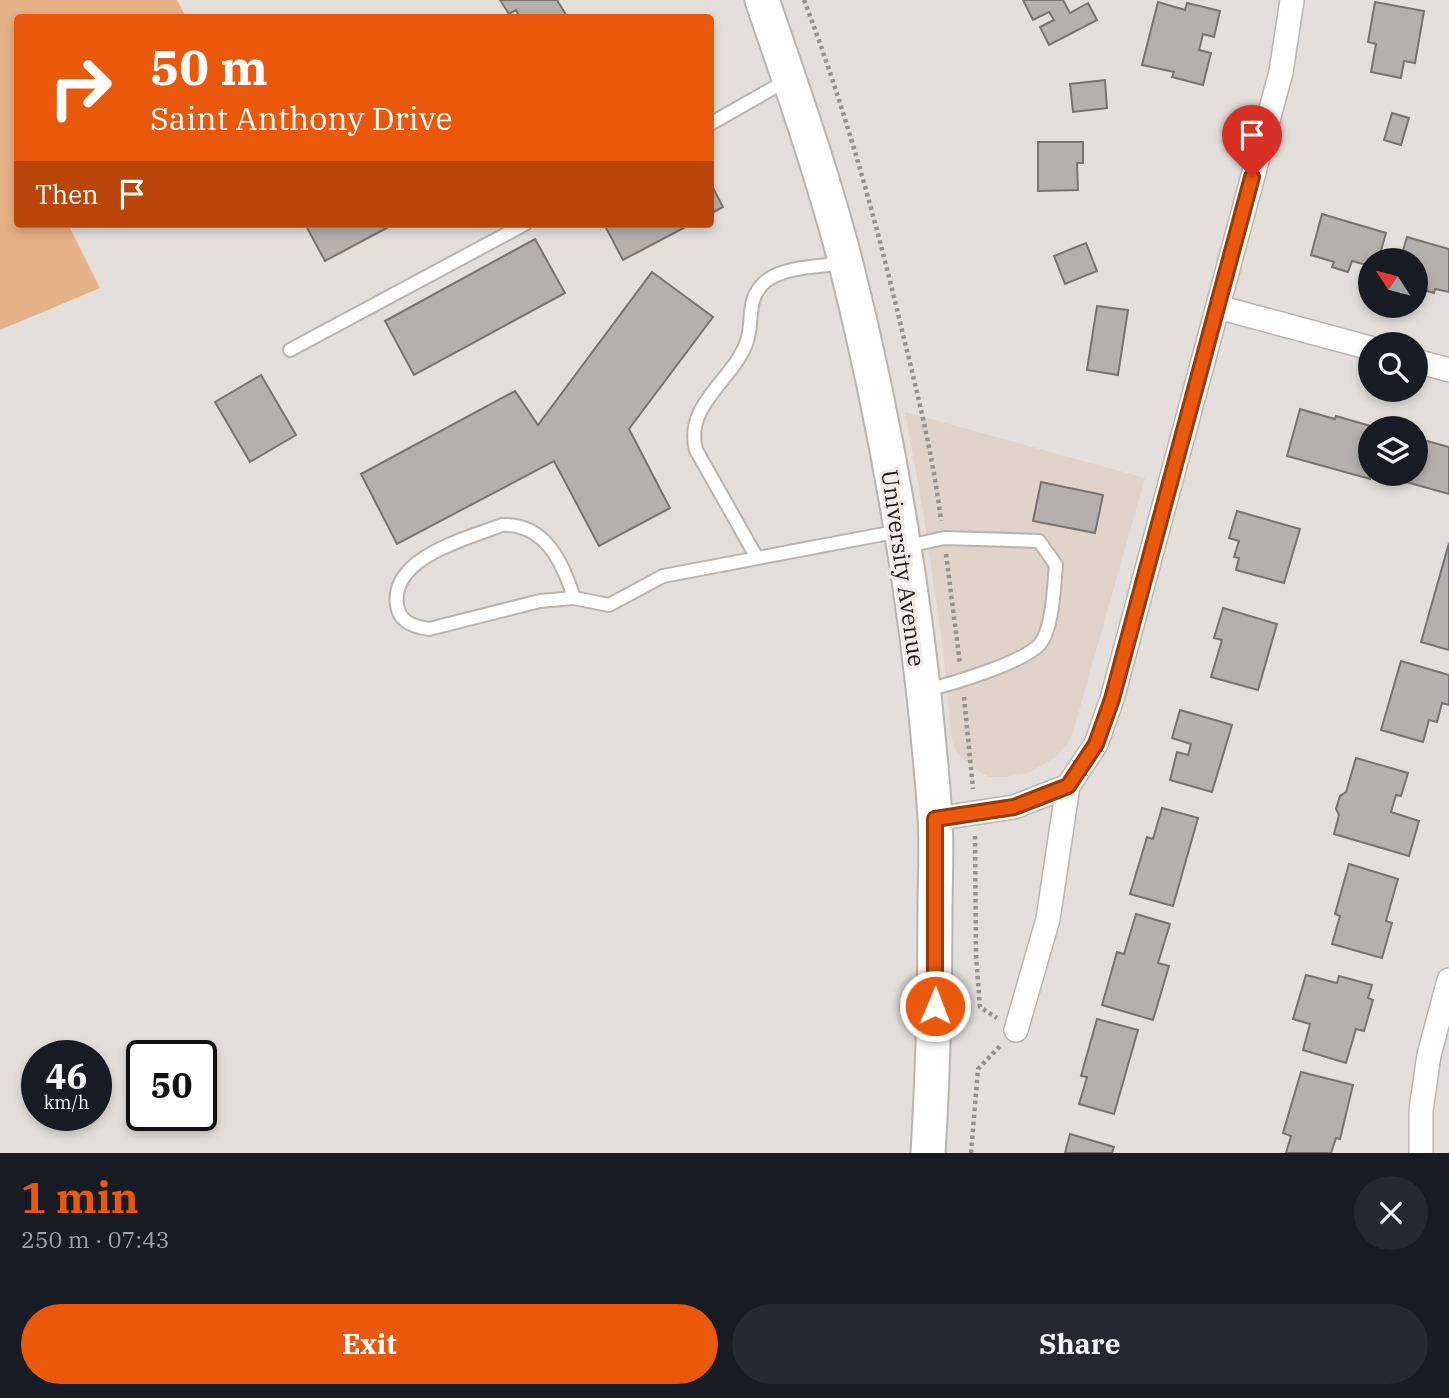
<!DOCTYPE html>
<html lang="en">
<head>
<meta charset="utf-8">
<style>
  :root { --surface:#171b24; --page:#242831; --text:#f1f3f6; --muted:#9ea1a6; --accent:#ea580c }
  body { margin:0; font-family:"IBM Plex Serif",serif; background:var(--page); color:var(--text); height:100vh; display:flex; flex-direction:column; font-size:26px; white-space:nowrap }
  * { box-sizing:border-box; margin:0 }
  p { font-size:23px; color:var(--muted) }
  .icon { flex:none; width:38px; height:38px; fill:none; stroke:currentColor; stroke-width:2; stroke-linecap:round; stroke-linejoin:round }
  .map { position:relative; height:1153px; overflow:hidden }
  .side { display:flex; flex-direction:column; background:var(--surface); flex:1 }
  .side>* { flex:none }
  .top-card { position:absolute; left:14px; top:14px; width:700px; height:214px; border-radius:7px; box-shadow:0 4px 10px #0003; background:#ea580c; color:#fff; overflow:hidden }
  .needle { width:46px; rotate:306deg }
  .fabs { position:absolute; left:1358px; top:248px; display:grid; gap:14px }
  .fabs a { display:grid; place-items:center; width:70px; height:70px; border-radius:50%; background:var(--surface); box-shadow:0 4px 10px #0003; font-size:35px }
  .speed { position:absolute; left:21px; top:1040px; display:flex; gap:14px; font-size:35px; font-weight:700; text-align:center }
  .speed>* { display:grid; place-content:center; width:91px; height:91px; border-radius:50%; background:var(--surface); box-shadow:0 4px 10px #0003; line-height:1 }
  .speed small { font-size:18px; font-weight:400 }
  .speed .limit { border:4px solid #111; border-radius:10px; background:#fff; color:#111 }
  .pin { position:absolute; display:grid; place-items:center; width:60px; height:60px; color:#fff; margin:-72px -30px; border-radius:50% 50% 50% 0; rotate:-45deg; box-shadow:0 0 7px #0007 }
  .pin .icon { rotate:45deg }
  .me { position:absolute; width:77px; margin:-38px; rotate:1deg; stroke-linejoin:round; filter:drop-shadow(0 0 5px #0008) }
  .turn { display:flex; align-items:center; gap:24px; height:147px; padding:0 21px; font-size:32px }
  .turn .icon { width:91px; height:91px; stroke-width:2.5 }
  .turn b { display:block; font-size:49px; line-height:60px }
  .then { display:flex; align-items:center; height:66px; padding:0 21px; background:#0003; gap:14px; font-size:26px }
  .round { display:grid; place-items:center; flex:none; width:74px; height:74px; border-radius:37px; background:var(--page) }
  .overview { display:flex; align-items:center; justify-content:space-between; height:119px; padding:0 21px }
  h1 { font-size:42px; font-weight:800; line-height:52px; color:var(--accent) }
  .primary-button { display:flex; gap:14px; margin-top:auto; padding:14px 21px }
  .primary-button a { flex:1; height:80px; border-radius:42px; background:var(--accent); color:#fff; font-size:28px; font-weight:800; line-height:80px; text-align:center }
  .primary-button a+a { background:var(--page); color:var(--text) }
  .map>svg:first-child { display:block }
  .built { fill:#dfd3ca }
  .green { fill:#e5b186 }
  .building { fill:#b5b0ac; stroke:#787370; stroke-width:2 }
  .lines { fill:none; stroke-linecap:round; stroke-linejoin:round }
  .lane-casing { stroke:#b9b4b0; stroke-width:16 }
  .street-casing { stroke:#b9b4b0; stroke-width:26 }
  .secondary-casing { stroke:#b9b4b0; stroke-width:37 }
  .path { stroke:#96928e; stroke-width:4.5; stroke-dasharray:3.5 3.5; stroke-linecap:butt }
  .lane { stroke:#fff; stroke-width:12 }
  .street { stroke:#fff; stroke-width:23 }
  .secondary { stroke:#fff; stroke-width:33 }
  .route-casing { stroke:#983908; stroke-width:18 }
  .route { stroke:#ea580c; stroke-width:12 }
  .labels { text-anchor:middle; dominant-baseline:central; stroke-width:7; stroke-linejoin:round; paint-order:stroke }
  .street-label { font-size:23px; fill:#1e1c1a; stroke:#f1ece7 }
</style>
</head>
<body>
<div class="map">
<svg width="1449" height="1153" viewBox="0 0 1449 1153">
  <rect width="100%" height="100%" fill="#e4dfda"/>
  <path class="built" d="M905,412L1145,478L1071,739L1056,757L1028,773L1005,777H990L981,773L957,754L952,741L943,648L923,510Z"/>
  <path class="green" d="M0,0H177L186,17L18,18V224H68L100,288L0,330Z"/>
  <path class="building" d="M500,0H557L568,18H520L516,10L509,14Z
    M1023,0H1063L1070,13L1088,3L1097,20L1049,45L1040,27L1054,20L1049,12L1033,20Z
    M1158,2L1185,10L1187,3L1220,11L1214,37L1203,34L1199,50L1211,53L1203,85L1172,77L1174,72L1142,65Z
    M1375,2L1424,11L1415,63L1404,61L1401,78L1371,72L1376,44L1368,42Z
    M1105,80L1107,108L1073,112L1070,84Z
    M1392,113L1409,118L1401,145L1384,140Z
    M1038,142H1083V163H1077L1078,190L1038,191Z
    M710,182L723,207L710,214Z
    M1322,214L1386,233L1378,261H1370V266L1352,261L1348,272L1332,267L1334,262L1311,255Z
    M305,224H394L325,261Z
    M604,224H691L623,260Z
    M1407,237L1449,249V292L1435,289L1434,293L1416,288V261H1400Z
    M535,239L565,293L414,375L385,321Z
    M1086,243L1097,271L1065,284L1054,256Z
    M652,272L713,317L629,429L670,508L599,546L554,461L397,544L361,474L515,391L538,425Z
    M1097,306L1128,310L1118,375L1087,370Z
    M261,375L296,435L250,462L215,402Z
    M1300,409L1335,419L1336,416L1381,429H1370V479L1287,456Z
    M1416,438L1449,447V494L1399,480L1400,474H1416Z
    M1041,482L1103,495L1095,533L1033,521Z
    M1237,511L1300,529L1284,583L1236,570L1239,558L1234,557L1239,541L1229,538Z
    M1449,543V650L1421,642Z
    M1223,608L1277,624L1258,690L1211,677L1222,640L1214,638Z
    M1401,661L1449,675V705L1442,703L1437,722L1429,720L1423,742L1381,730Z
    M1180,710L1232,725L1212,792L1170,780L1177,752L1188,755L1191,744L1172,738Z
    M1356,758L1408,773L1401,796L1396,795L1391,812L1419,821L1409,856L1334,834L1339,815L1336,809L1340,796L1346,792Z
    M1162,808L1198,818L1173,906L1130,894L1147,837L1153,839Z
    M1349,864L1398,879L1386,921L1392,923L1382,958L1332,944L1340,916L1335,914Z
    M1136,914L1170,924L1158,963L1169,966L1153,1020L1102,1005L1117,952L1124,954Z
    M1306,975L1337,983L1339,976L1372,985L1368,998L1373,1000L1364,1031L1356,1029L1346,1063L1303,1050L1310,1024L1293,1019Z
    M1097,1019L1138,1030L1114,1114L1079,1104L1087,1077L1081,1076Z
    M1301,1072L1353,1085L1340,1139L1336,1138L1331,1153H1286L1291,1136L1283,1133Z
    M1070,1134L1114,1147L1112,1153H1065Z"/>
  <g class="lines">
    <defs>
      <path id="lane" d="M710,124L789,79
        M290,350L525,224
        M904,547L944,538L1039,541L1056,565C1054,585 1053,628 1040,644C1023,663 951,684 926,690
        M757,558L696,450C684,404 734,380 747,341C754,320 745,299 766,281C785,266 820,267 844,263
        M574,598C563,563 545,523 502,525C469,538 390,557 397,605C399,622 414,627 429,629L540,601L574,598L609,605L663,576L900,531"/>
      <path id="street" d="M1218,307L1370,348
        M1416,361L1449,370
        M935,819L1014,807L1068,786L1096,744L1112,699L1281,72L1292,0
        M1016,1030L1048,919L1068,786
        M1421,1153V1110L1429,1055L1449,980"/>
      <path id="secondary" d="M762,0C792,87 823,175 846,264C891,443 922,633 935,817C937,848 935,880 935,911C935,992 933,1072 928,1153"/>
    </defs>
    <use href="#lane" class="lane-casing"/>
    <use href="#street" class="street-casing"/>
    <use href="#secondary" class="secondary-casing"/>
    <path class="path" d="M804,0C844,105 874,213 900,322C916,388 933,454 941,521
      M946,554L960,664
      M964,697L973,789
      M975,836L976,956L980,1007L997,1018
      M971,1153L978,1069L1001,1045"/>
    <use href="#lane" class="lane"/>
    <use href="#street" class="street"/>
    <use href="#secondary" class="secondary"/>
  </g>
  <g class="lines">
    <defs>
      <path id="route" d="M935,1006V819L1014,807L1068,786L1096,744L1112,699L1252,177"/>
    </defs>
    <use href="#route" class="route-casing"/>
    <use href="#route" class="route"/>
  </g>
  <g class="labels">
    <g class="street-label">
      <text transform="translate(904 568) rotate(82)">University Avenue</text>
    </g>
  </g>
</svg>
<div class="fabs">
<a><svg class="needle" viewBox="-14 -14 28 28"><path d="M0-13l5 13h-10z" fill="#e53935"/><path d="M0 13l5-13h-10z" fill="#9ea1a6"/></svg></a>
<a><svg class="icon" aria-label="search" viewBox="0 0 24 24"><circle cx="10" cy="10" r="6"/><path d="M15 15l6 6"/></svg></a>
<a><svg class="icon" aria-label="layers" viewBox="0 0 24 24"><path d="M12 4l9 5-9 5-9-5zM3 14l9 5 9-5"/></svg></a>
</div>
<div class="speed"><div>46<small>km/h</small></div><div class="limit">50</div></div>
<div class="pin" style="left:1252px;top:177px;background:#d93025"><svg class="icon" aria-label="arrive" viewBox="0 0 24 24"><path d="M6 21V4h12l-3 4 3 4H6"/></svg></div>
<svg class="me" style="left:935px;top:1006px" viewBox="-20 -20 40 40"><circle r="17" fill="#ea580c" stroke="#fff" stroke-width="3"/><path d="M0-11L8 9 0 5-8 9z" fill="#fff"/></svg>
<div class="top-card">
<div class="turn"><svg class="icon" aria-label="right" viewBox="0 0 24 24"><path d="M7 20v-9h11M14 6l5 5-5 5"/></svg><div><b>50 m</b>Saint Anthony Drive</div></div>
<div class="then">Then<svg class="icon" aria-label="arrive" viewBox="0 0 24 24"><path d="M6 21V4h12l-3 4 3 4H6"/></svg></div>
</div>
</div>
<section class="side">
<div class="overview"><div><h1>1 min</h1><p>250 m · 07:43</p></div><a class="round"><svg class="icon" aria-label="close" viewBox="0 0 24 24"><path d="M6 6l12 12M18 6L6 18"/></svg></a></div>
<div class="primary-button"><a>Exit</a><a>Share</a></div>
</section>
</body>
</html>
